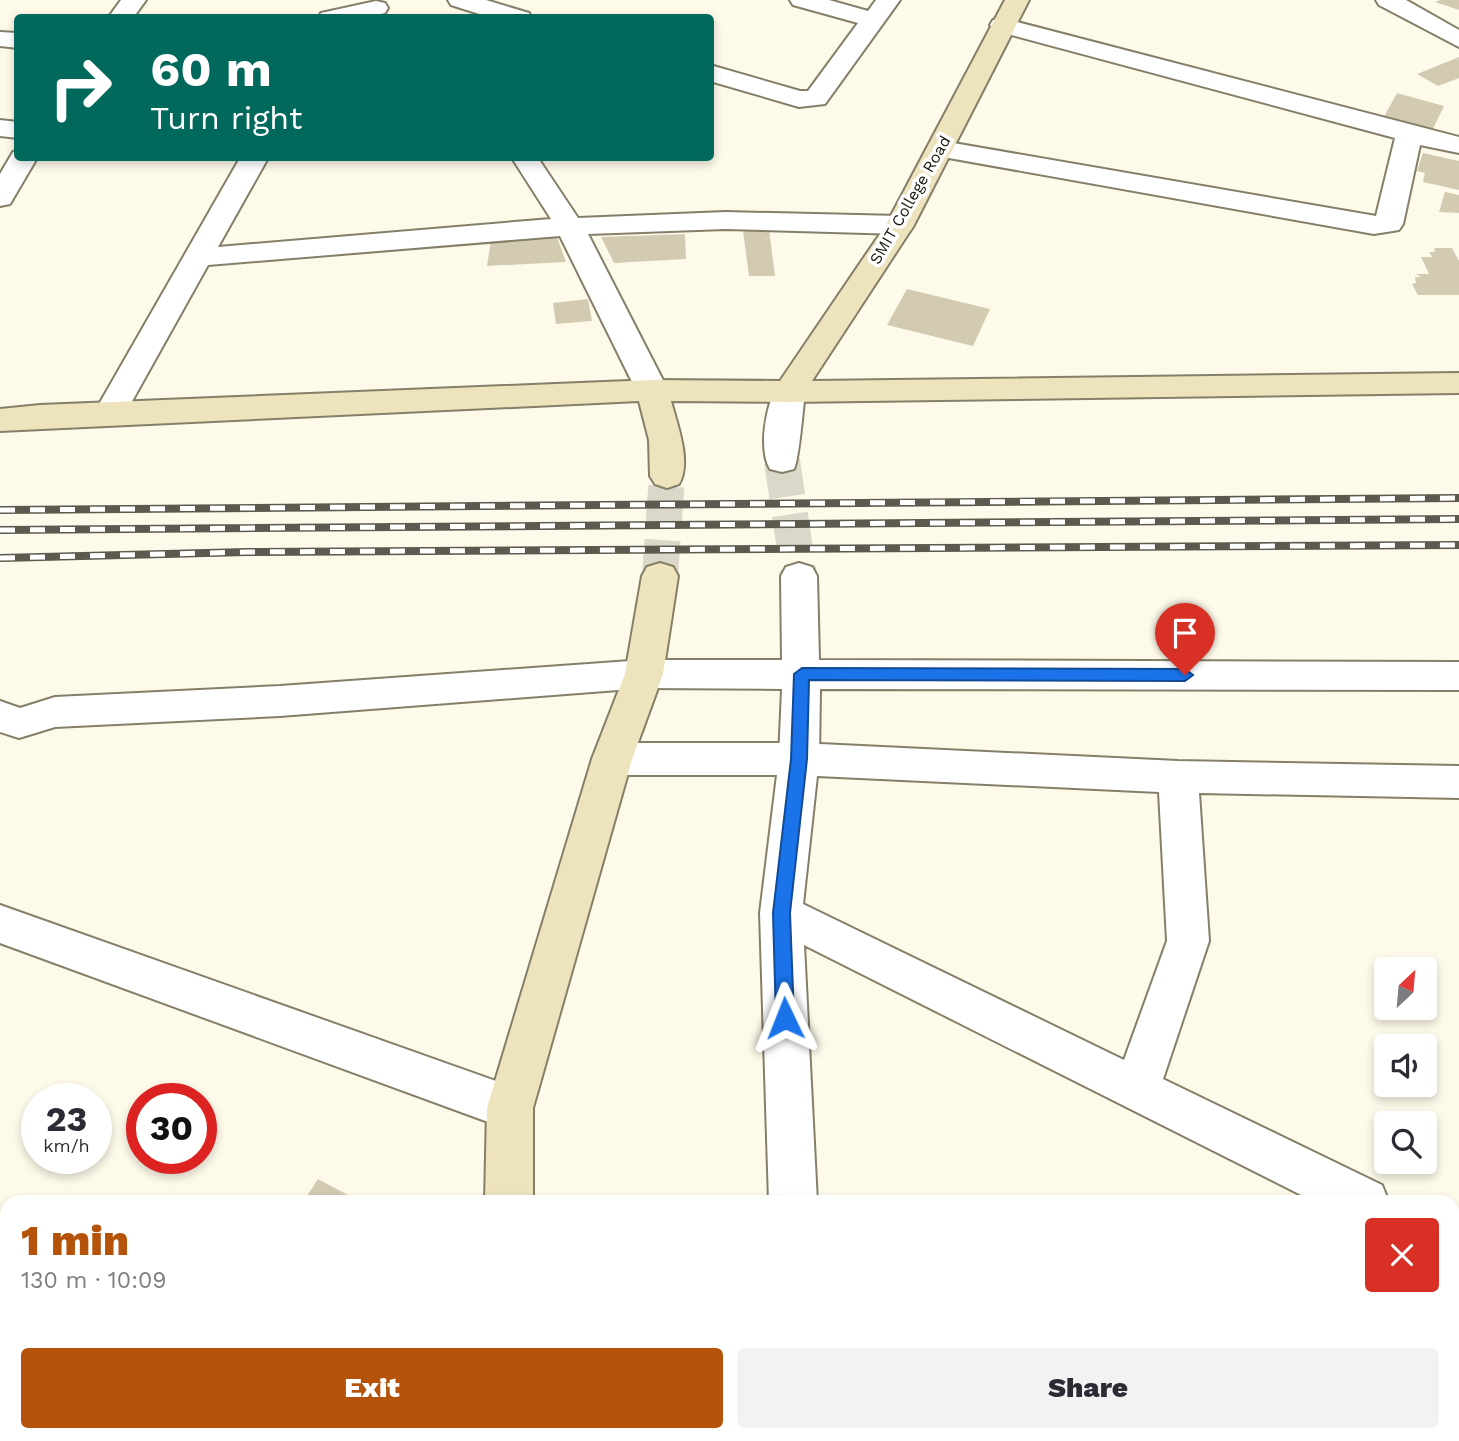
<!DOCTYPE html>
<html lang="en">
<head>
<meta charset="utf-8">
<style>
  :root { --surface:#fff; --page:#f2f2f3; --text:#2b2b33; --muted:#7c7c81; --accent:#b45309 }
  body { margin:0; font-family:"Work Sans",sans-serif; background:var(--page); color:var(--text); height:100vh; display:flex; flex-direction:column; font-size:26px; white-space:nowrap }
  * { box-sizing:border-box; margin:0 }
  p { font-size:23px; color:var(--muted) }
  .icon { flex:none; width:38px; height:38px; fill:none; stroke:currentColor; stroke-width:2; stroke-linecap:round; stroke-linejoin:round }
  .map { position:relative; flex:1; overflow:hidden }
  .details { position:absolute; left:0px; top:1195px; width:1460px; height:247px; display:flex; flex-direction:column; background:var(--surface); border-radius:21px 21px 0 0; box-shadow:0 4px 10px #0003 }
  .details>* { flex:none }
  .top-card { position:absolute; left:14px; top:14px; width:700px; height:147px; border-radius:7px; box-shadow:0 4px 10px #0003; background:#00695c; color:#fff; overflow:hidden }
  .needle { width:46px; rotate:26deg }
  .buttons { position:absolute; left:1374px; top:957px; display:grid; gap:14px }
  .buttons a { display:grid; place-items:center; width:63px; height:63px; border-radius:7px; background:var(--surface); box-shadow:0 4px 10px #0003; font-size:35px }
  .speed { position:absolute; left:21px; top:1083px; display:flex; gap:14px; font-size:35px; font-weight:700; text-align:center }
  .speed>* { display:grid; place-content:center; width:91px; height:91px; border-radius:50%; background:var(--surface); box-shadow:0 4px 10px #0003; line-height:1 }
  .speed small { font-size:18px; font-weight:400 }
  .speed .limit { border:10px solid #d22; background:#fff; color:#111 }
  .pin { position:absolute; display:grid; place-items:center; width:60px; height:60px; color:#fff; margin:-72px -30px; border-radius:50% 50% 50% 0; rotate:-45deg; box-shadow:0 0 7px #0007 }
  .pin .icon { rotate:45deg }
  .me { position:absolute; width:77px; margin:-38px; rotate:358deg; stroke-linejoin:round; filter:drop-shadow(0 0 5px #0008) }
  .turn { display:flex; align-items:center; gap:24px; height:147px; padding:0 21px; font-size:32px }
  .turn .icon { width:91px; height:91px; stroke-width:2.5 }
  .turn b { display:block; font-size:49px; line-height:60px }
  .round { display:grid; place-items:center; flex:none; width:74px; height:74px; border-radius:7px; background:var(--page) }
  .headline { display:flex; align-items:center; justify-content:space-between; height:119px; padding:0 21px }
  h1 { font-size:42px; font-weight:800; line-height:52px; color:var(--accent) }
  .action { display:flex; gap:14px; margin-top:auto; padding:14px 21px }
  .action a { flex:1; height:80px; border-radius:7px; background:var(--accent); color:#fff; font-size:28px; font-weight:800; line-height:80px; text-align:center }
  .action a+a { background:var(--page); color:var(--text) }
  .map>svg:first-child { display:block }
  .building { fill:#d2cbb2 }
  .lines { fill:none; stroke-linecap:round; stroke-linejoin:round }
  .tertiary-tunnel { stroke:#dcd8c9; stroke-width:36; stroke-dasharray:36 18; stroke-linecap:butt }
  .secondary-tunnel { stroke:#dcd8c9; stroke-width:36; stroke-dasharray:36 18; stroke-linecap:butt }
  .minor-casing { stroke:#857f68; stroke-width:4 }
  .tertiary-casing { stroke:#857f68; stroke-width:4 }
  .secondary-casing { stroke:#857f68; stroke-width:4 }
  .path { stroke:#a8a597; stroke-width:5; stroke-dasharray:4.5 6; stroke-linecap:butt }
  .minor { fill:#fff; fill-rule:evenodd }
  .tertiary { fill:#fff; fill-rule:evenodd }
  .secondary { fill:#ede4be; fill-rule:evenodd }
  .rail-casing { stroke:#5c5a4e; stroke-width:8 }
  .rail { stroke:#fff; stroke-width:5; stroke-dasharray:15; stroke-linecap:butt }
  .route { fill:#1a73e8; stroke:#114b97; stroke-width:2 }
  .labels { text-anchor:middle; dominant-baseline:central; stroke-width:7; stroke-linejoin:round; paint-order:stroke }
  .far-street-label { font-size:16px; fill:#18160d; stroke:#fff }
</style>
</head>
<body>
<div class="map">
<svg width="1459" height="1441" viewBox="0 0 1459 1441">
  <rect width="100%" height="100%" fill="#fefaea"/>
  <path class="building" d="M1440,0H1459V10L1435,2Z
    M1459,57V78L1438,86L1417,74Z
    M1397,93L1444,106L1430,135L1381,122Z
    M1423,153L1459,161V190L1423,182L1425,173L1417,171Z
    M1445,192L1459,195V213L1439,212Z
    M769,230L775,276H749L743,231Z
    M685,234L686,259L614,263L601,237Z
    M557,237L566,262L487,266L491,241Z
    M1434,248H1452L1459,261V295H1418L1412,284L1416,283L1415,277H1421L1416,274H1429L1421,257H1432L1429,252H1435Z
    M907,289L990,309L973,346L887,325Z
    M588,299L592,321L556,324L553,303Z
    M318,1179L361,1202H303Z"/>
  <g class="lines">
    <path class="tertiary-tunnel" d="M782,461L799,576"/>
    <path class="secondary-tunnel" d="M660,576L667,476"/>
    <defs>
      <path id="minor" d="M121,0H146L133,18H108Z
        M448,0H486L529,13L532,18H492L451,5Z
        M790,0H829L868,11L876,0H900L825,104L799,107L710,81V65L800,91H808L858,23L793,5Z
        M1376,0H1406L1459,30V47L1379,5Z
        M376,1L385,3L388,8L385,13L366,18H318L321,13Z
        M1002,18L1459,137V153L1420,145L1403,224L1399,230L1374,234L932,155L928,149L932,143L942,141L1376,216L1395,138L993,30L990,25L993,20Z
        M0,32L18,33V48L0,46Z
        M0,120L18,122V138L0,136Z
        M18,151V158H37L10,204L0,206V174L13,152Z
        M240,158H268L218,247L551,219L512,158H538L578,218L725,212L900,216L910,219L914,225L910,231L900,234L725,229L588,234L668,390L663,397L652,400L641,397L636,390L560,236L208,265L121,421L110,424L99,421L94,413Z
        M644,660L657,664L663,674L657,684L644,688L280,716L55,727L19,738L0,732V701L20,708L55,697L280,686Z
        M612,743H799L1178,761L1459,766V798L1199,793L1209,941L1163,1079L1382,1185L1389,1202H1315L804,945L817,1202H769L760,913L777,775H612L598,770L592,759L598,748ZM817,776L1159,792L1167,941L1124,1060L803,904Z
        M0,905L510,1086L526,1093L533,1108L526,1123L510,1130L0,943Z
        M1452,1221L1459,1223V1274L1452,1271Z
        M0,1301L7,1304V1356L0,1353Z
        M173,1435H236L238,1441H175Z
        M794,1435H846V1441H794Z"/>
      <path id="tertiary" d="M789,382L800,385L805,392C803,408 799,460 794,469L782,472L770,469C758,449 766,404 778,385Z
        M799,563L812,567L817,576L819,660L1459,662V690L820,689L819,759L813,770L799,775L785,770L779,759L782,689L644,688L631,684L625,674L631,664L644,660H782L781,576L786,567Z"/>
      <path id="secondary" d="M1005,0H1029L914,225L812,381L1459,373V393L789,402L671,401C677,424 692,462 679,484L667,488L655,484L650,476L649,440L639,401L0,431V409L40,405L652,380L780,381L886,225Z
        M660,563L673,567L678,576L663,674L632,759L533,1108V1202H485L487,1108L592,759L625,674L642,576L647,567Z
        M480,1435H532V1441H480Z"/>
    </defs>
    <use href="#minor" class="minor-casing"/>
    <use href="#tertiary" class="tertiary-casing"/>
    <use href="#secondary" class="secondary-casing"/>
    <path class="path" d="M1201,1435L1211,1441"/>
    <use href="#minor" class="minor"/>
    <use href="#tertiary" class="tertiary"/>
    <use href="#secondary" class="secondary"/>
    <defs>
      <path id="rail" d="M0,510L1459,498
        M0,530L1459,519
        M0,558L247,552L1459,545"/>
    </defs>
    <use href="#rail" class="rail-casing"/>
    <use href="#rail" class="rail"/>
  </g>
  <path class="route" d="M802,668L1185,669L1193,675L1185,681L809,680L807,759L790,913L794,1018L791,1024L785,1027L778,1024L776,1018L773,913L791,759L794,674Z"/>
  <g class="labels">
    <g class="far-street-label">
      <text transform="translate(910 200) rotate(-60)">SMIT College Road</text>
    </g>
  </g>
</svg>
<div class="buttons">
<a><svg class="needle" viewBox="-14 -14 28 28"><path d="M0-13l5 13h-10z" fill="#e53935"/><path d="M0 13l5-13h-10z" fill="#7c7c81"/></svg></a>
<a><svg class="icon" aria-label="sound" viewBox="0 0 24 24"><path d="M4 9h4l5-4v14l-5-4H4zM17 9q2 3 0 6"/></svg></a>
<a><svg class="icon" aria-label="search" viewBox="0 0 24 24"><circle cx="10" cy="10" r="6"/><path d="M15 15l6 6"/></svg></a>
</div>
<div class="speed"><div>23<small>km/h</small></div><div class="limit">30</div></div>
<div class="pin" style="left:1185px;top:675px;background:#d93025"><svg class="icon" aria-label="arrive" viewBox="0 0 24 24"><path d="M6 21V4h12l-3 4 3 4H6"/></svg></div>
<svg class="me" style="left:785px;top:1018px" viewBox="-20 -20 40 40"><path d="M0-17L14 15 0 8-14 15z" fill="#1a73e8" stroke="#fff" stroke-width="4"/></svg>
<div class="top-card">
<div class="turn"><svg class="icon" aria-label="right" viewBox="0 0 24 24"><path d="M7 20v-9h11M14 6l5 5-5 5"/></svg><div><b>60 m</b>Turn right</div></div>
</div>
<section class="details">
<div class="headline"><div><h1>1 min</h1><p>130 m · 10:09</p></div><a class="round" style="background:#d93025;color:#fff"><svg class="icon" aria-label="close" viewBox="0 0 24 24"><path d="M6 6l12 12M18 6L6 18"/></svg></a></div>
<div class="action"><a>Exit</a><a>Share</a></div>
</section>
</div>
</body>
</html>
